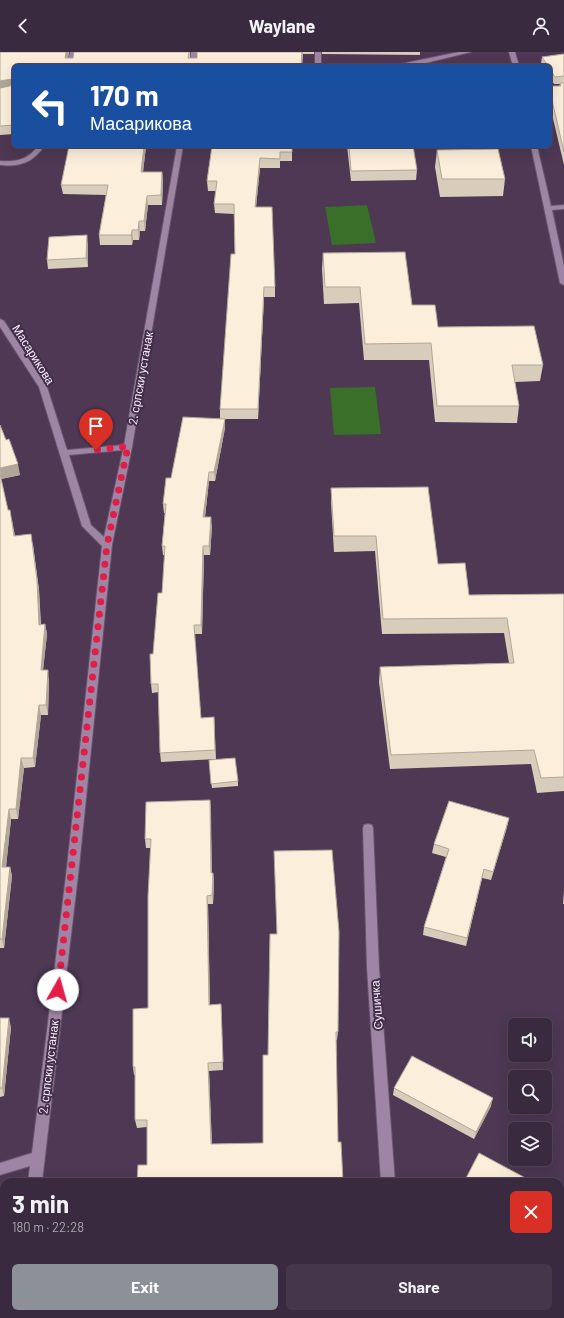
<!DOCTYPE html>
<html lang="en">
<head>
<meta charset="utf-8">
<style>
  :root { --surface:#3a2a3f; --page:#45364a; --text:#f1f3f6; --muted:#aba7b0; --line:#544659; --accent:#8c9099 }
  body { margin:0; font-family:Barlow,sans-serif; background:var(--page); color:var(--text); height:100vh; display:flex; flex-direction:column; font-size:15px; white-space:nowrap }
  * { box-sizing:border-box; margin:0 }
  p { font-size:13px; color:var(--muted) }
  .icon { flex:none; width:22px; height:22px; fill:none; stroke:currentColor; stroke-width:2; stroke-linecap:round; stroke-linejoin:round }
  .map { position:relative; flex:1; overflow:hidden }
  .sheet { position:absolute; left:0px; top:1126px; width:564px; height:140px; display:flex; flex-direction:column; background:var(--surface); border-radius:12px 12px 0 0; box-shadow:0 4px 16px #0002,0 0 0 1px var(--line) }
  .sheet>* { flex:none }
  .hud { position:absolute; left:12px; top:12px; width:540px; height:84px; border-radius:6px; box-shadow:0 4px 16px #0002,0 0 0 1px var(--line); background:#1a4fa0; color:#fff; overflow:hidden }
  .controls { position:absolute; left:508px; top:966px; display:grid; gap:8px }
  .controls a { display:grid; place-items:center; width:44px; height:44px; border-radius:6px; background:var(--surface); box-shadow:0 4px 16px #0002,0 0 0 1px var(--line); font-size:20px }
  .pin { position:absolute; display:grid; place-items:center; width:34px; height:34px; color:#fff; margin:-41px -17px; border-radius:50% 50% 50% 0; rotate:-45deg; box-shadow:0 0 4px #0007 }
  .pin .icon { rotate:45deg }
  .me { position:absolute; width:44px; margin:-22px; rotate:7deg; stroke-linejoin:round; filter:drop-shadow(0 0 3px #0008) }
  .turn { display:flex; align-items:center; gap:14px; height:84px; padding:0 12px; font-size:18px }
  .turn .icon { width:52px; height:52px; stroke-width:2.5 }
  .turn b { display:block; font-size:28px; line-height:34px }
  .round { display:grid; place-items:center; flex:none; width:42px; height:42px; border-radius:6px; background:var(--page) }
  .head { display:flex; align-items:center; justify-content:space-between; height:68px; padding:0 12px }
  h1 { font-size:24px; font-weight:700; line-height:30px }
  .action { display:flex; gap:8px; margin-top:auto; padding:8px 12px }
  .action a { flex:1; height:46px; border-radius:6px; background:var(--accent); color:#fff; font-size:16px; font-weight:700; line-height:46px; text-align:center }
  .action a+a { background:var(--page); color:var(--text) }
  header { display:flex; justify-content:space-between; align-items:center; height:52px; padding:0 12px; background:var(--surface); font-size:18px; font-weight:700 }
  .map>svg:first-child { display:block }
  .green { fill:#396f28 }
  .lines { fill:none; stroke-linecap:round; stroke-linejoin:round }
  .minor-casing { stroke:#67556c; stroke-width:2 }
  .minor { fill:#9e85a4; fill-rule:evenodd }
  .wall { fill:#d8cdbb }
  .shaded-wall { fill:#b0a799 }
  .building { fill:#fbeeda; stroke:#b0a799 }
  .route { stroke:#e11d48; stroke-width:7; stroke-dasharray:0 12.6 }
  .labels { text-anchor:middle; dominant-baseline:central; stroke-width:4; stroke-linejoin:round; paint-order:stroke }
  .street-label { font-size:12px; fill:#fbedff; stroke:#432e49 }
</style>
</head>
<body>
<header><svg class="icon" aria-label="back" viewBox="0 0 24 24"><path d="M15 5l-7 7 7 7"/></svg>Waylane<svg class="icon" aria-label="person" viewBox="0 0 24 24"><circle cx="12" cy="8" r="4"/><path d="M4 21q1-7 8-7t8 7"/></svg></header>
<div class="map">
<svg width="564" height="1266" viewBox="0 0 564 1266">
  <rect width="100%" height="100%" fill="#4e3854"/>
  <path class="green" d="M367,153L376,191L332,193L325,155Z
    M375,335L381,382L334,383L330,336Z"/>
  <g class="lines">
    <defs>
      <path id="minor" d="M70,0H76L73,14H67Z
        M191,0H197L196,14H190Z
        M315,0H321V14H315Z
        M459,0H471L417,13L391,14Z
        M509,0H515L519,14H513Z
        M38,94H44C33,111 19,115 0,113V109C16,110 28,108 38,94Z
        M177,94H183L132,395L112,493L79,815L42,1130H28L30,1114L0,1123V1111L32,1101L67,815L102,494L82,474L39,335L0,275V267L4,269L47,335L67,398L124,393ZM123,398L104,485L91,473L69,403Z
        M531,94H537L551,154L564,153V157L552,158L564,214V233L560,231Z
        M368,772L372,773L373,776L379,916L395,1130H381L367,916L363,776L364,773Z
        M16,1262H30V1266H16Z
        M385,1262H399V1266H385Z"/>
    </defs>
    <use href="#minor" class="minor-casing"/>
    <use href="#minor" class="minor"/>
  </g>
  <path class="wall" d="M0,0H69L68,6H73L74,0H190V6H197V0H314V2H303L302,14H14V82L0,83Z
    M322,0H420V3L322,2Z
    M564,2V113L550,54V34H559L560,32H554L550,26V14H542L541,12L542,5Z
    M69,94H146L143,120H162L163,130L162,153H148L145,179H140L139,188H133L132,193H100L99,183L106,143L63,142L61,133L69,96Z
    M212,94H292V109H280V116H260L256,155L275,235V245H264L258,367H224L225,376L215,429H209L205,465L212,474L210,503H204L202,582H194L201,666L214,665L216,707L161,710L160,701L159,640L152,641L151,632L153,602L162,541L165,503H163L162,494L165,461H164L163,452L171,426L220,367V357L235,202L234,162L215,161L214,152L216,139H208L207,129Z
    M347,94H413L417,118L416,128L351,129Z
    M437,98L505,127L503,144L440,145L435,115Z
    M88,192V215L48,217L47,208Z
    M323,201L412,253L438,275L543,313L540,329L515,330L519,354L517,371L435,370L429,308H364L359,251L324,252L322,217Z
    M0,373L20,423L1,427L8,458L12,468L15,484L33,492L39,538L41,572H45L47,582L43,618L49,628L48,663H41L35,715L24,716L18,767H11L6,815H10L12,824L4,896H0Z
    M331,436L438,512L469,543L564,542V739L537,741L531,712L390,717L379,630L380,615L509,611L504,581L382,582L375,499L334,500L331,451Z
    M209,708L238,729V734L212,736Z
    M210,748L212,821H213L214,830L213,852H208L210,953L221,952L223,1018L209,1019L212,1092L263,1091L268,1003L270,882L338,980L337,988H336L338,1090L147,1113V1075L137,1076L135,1068V1023H134L133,1015L148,956L150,796H146L145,787Z
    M509,766L507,775L491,828L482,826L466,894L423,883L424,875L446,805L432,801L434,792Z
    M564,839V852H563Z
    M0,966L11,975L4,1044L0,1045Z
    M394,1036L491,1054L474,1087L393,1043Z"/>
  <path class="shaded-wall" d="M66,0H69L66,14L65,6Z
    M302,0H303L302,14H301Z
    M12,27L14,37L0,39V29Z
    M144,94H146L142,129L141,120Z
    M260,106V116L255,165V155Z
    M162,120L163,130L162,153L161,143Z
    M147,144L148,153L145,179L144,169Z
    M139,169L140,179L139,188L138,178Z
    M132,178L133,188L132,193L131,183Z
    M87,183L88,192V215L86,206Z
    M264,235V245L258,367V357Z
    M225,367V376L215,429L214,420Z
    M18,412L20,423L1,427L0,416Z
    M209,420V429L204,474L203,465Z
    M211,465L212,474L210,503L209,494Z
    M31,482L39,538L41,583L39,573Z
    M203,494L204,503L202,582L201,573Z
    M45,572L47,582L42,628L41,618Z
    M48,618L49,628L48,663L46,653Z
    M39,653L41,663L35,715L33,706Z
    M21,706L24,716L18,767L16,757Z
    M210,748L211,756L212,830L211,821Z
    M9,757L11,767L5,825L2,815Z
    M509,766L507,775L491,828L493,820Z
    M10,815L12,824L4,896L2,887Z
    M484,817L482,826L466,894L467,886Z
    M213,821L214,830L213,852L212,843Z
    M207,844L208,852L210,961L209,953Z
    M9,966L11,975L4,1044L2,1036Z
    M208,1011L209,1019L212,1099L211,1092Z
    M493,1046L491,1054L474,1087L476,1080Z"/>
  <path class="building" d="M0,0H66L65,6H73L74,0H189L188,6H197V0H302L301,14H14V32L12,27L0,29Z
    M564,2V24L555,25L550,17V14H548L542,5Z
    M560,31H564V100L551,44H552L550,39V34H561Z
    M14,33V73L0,74V36Z
    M69,94H144L141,120H162L161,143L147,144L144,169H139L138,178H132L131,183H99L108,133H61Z
    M212,94H292V100H280V107L260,106L255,155H272L275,235H264L258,357H220L231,202H235L234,152H214L217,129H207Z
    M349,94H413L417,118L351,119Z
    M498,97L505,127H442L437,98Z
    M87,183L86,206L47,208L49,185Z
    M405,200L412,253H435L438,275L534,274L543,313H512L519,354H437L431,291L365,292L360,235H325L323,201Z
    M183,365L225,367L214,420H209L203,465H211L209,494H203L201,573H194L201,666L214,665L215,698L160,701L158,632H151L150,602H153L158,541H162L165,494H162L166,452H163L166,426H171Z
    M0,373L6,388L9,387L18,412L0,416Z
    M0,422L8,458H10L14,484L31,482L37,528L39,573L45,572L41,618H48L46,653H39L33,706H21L16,757H9L2,815H10L2,887H0Z
    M428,435L438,512L465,511L469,543L564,542V725L541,726L534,698L391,703L380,615L514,611L507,566L383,567L376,484H334L331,436Z
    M235,706L238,729L211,732L209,708Z
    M210,748L211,821H213L212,843L207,844L209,953L221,952L223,1010L208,1011L211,1092L263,1091V1003H268L270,882H277L274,799L332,798L339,880L338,980H336L338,1090H341L343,1130H137L138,1113H147V1068H135V1015H133V957L148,956V844L151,787H145L146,750Z
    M449,749L509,766L493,820L484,817L467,886L424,875L449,797L434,792Z
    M0,966H9L2,1036H0Z
    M412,1004L493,1046L476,1080L394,1036Z
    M479,1101L533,1130H416L415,1128H465Z
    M564,1250V1266H555L557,1262H560V1257Z
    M128,1262H211V1266H128Z"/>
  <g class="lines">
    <path class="route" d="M58,938L107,493L128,394L96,398"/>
  </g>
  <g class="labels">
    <g class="street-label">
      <text transform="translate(34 302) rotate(58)">Масарикова</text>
      <text transform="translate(140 326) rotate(-80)">2. српски устанак</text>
      <text transform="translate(376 953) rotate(-94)">Сушичка</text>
      <text transform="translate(48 1015) rotate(-83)">2. српски устанак</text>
    </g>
  </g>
</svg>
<div class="controls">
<a><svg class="icon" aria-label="sound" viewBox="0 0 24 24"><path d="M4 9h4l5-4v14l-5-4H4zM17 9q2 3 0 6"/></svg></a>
<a><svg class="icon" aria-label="search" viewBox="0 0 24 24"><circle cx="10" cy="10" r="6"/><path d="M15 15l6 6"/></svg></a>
<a><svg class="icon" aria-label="layers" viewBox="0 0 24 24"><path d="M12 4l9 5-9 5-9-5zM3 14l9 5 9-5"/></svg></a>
</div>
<div class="pin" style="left:96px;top:398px;background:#d93025"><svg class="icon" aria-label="arrive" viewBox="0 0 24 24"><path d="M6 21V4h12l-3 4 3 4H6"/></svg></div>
<svg class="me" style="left:58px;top:938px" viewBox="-20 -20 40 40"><circle r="19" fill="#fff"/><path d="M0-13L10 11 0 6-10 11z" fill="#e11d48"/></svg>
<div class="hud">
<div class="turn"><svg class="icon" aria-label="left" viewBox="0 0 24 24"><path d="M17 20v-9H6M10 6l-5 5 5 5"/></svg><div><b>170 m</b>Масарикова</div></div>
</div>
<section class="sheet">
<div class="head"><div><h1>3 min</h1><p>180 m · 22:28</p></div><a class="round" style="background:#d93025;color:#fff"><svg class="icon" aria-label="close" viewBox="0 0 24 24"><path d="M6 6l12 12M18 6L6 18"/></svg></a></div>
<div class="action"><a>Exit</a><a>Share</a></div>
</section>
</div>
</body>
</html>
